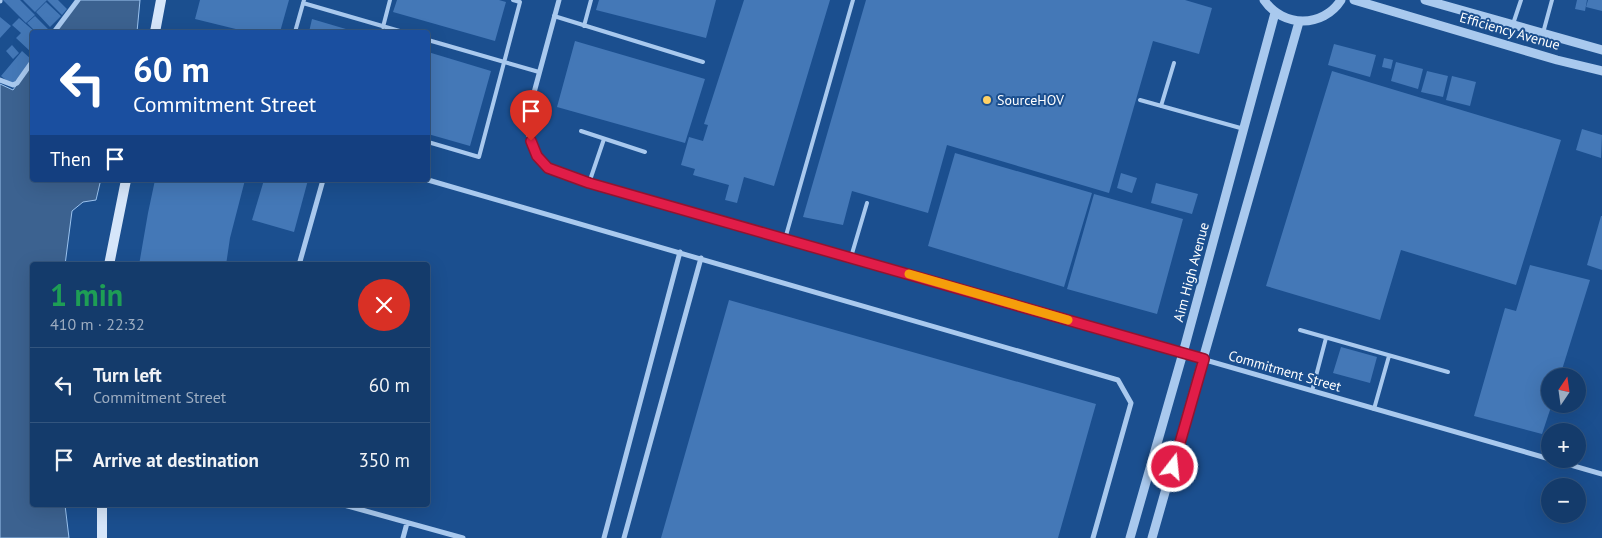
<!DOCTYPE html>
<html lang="en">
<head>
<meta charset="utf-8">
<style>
  :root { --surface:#143b6b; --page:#1d4271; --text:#f1f3f6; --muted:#9dadc1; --line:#33557e }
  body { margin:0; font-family:"PT Sans",sans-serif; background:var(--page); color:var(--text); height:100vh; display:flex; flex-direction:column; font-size:19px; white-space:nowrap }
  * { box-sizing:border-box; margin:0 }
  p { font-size:16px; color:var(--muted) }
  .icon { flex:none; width:28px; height:28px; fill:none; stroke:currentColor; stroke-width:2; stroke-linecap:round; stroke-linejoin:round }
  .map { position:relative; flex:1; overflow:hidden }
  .drawer { position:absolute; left:30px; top:262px; width:400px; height:245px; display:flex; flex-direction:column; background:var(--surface); border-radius:5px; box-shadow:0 5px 20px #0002,0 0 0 1px var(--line) }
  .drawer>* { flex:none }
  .banner { position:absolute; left:30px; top:30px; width:400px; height:152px; border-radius:5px; box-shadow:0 5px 20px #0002,0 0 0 1px var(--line); background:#1a4fa0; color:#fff; overflow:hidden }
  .needle { width:32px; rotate:13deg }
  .tools { position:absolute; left:1541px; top:368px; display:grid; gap:10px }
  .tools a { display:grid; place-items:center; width:45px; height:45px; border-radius:50%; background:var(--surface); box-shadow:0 5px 20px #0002,0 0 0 1px var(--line); font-size:25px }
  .pin { position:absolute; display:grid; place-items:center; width:42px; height:42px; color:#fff; margin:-51px -21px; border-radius:50% 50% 50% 0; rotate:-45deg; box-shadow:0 0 5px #0007 }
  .pin .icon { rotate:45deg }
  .me { position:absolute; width:55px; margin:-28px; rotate:16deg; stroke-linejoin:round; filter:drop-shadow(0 0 4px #0008) }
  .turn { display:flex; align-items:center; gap:18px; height:105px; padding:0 20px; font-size:22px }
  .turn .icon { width:65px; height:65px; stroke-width:2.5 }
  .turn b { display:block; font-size:35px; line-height:42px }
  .then { display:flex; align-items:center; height:48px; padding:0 20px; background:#0003; gap:10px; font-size:19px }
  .round { display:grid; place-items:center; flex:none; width:52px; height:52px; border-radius:26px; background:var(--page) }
  .overview { display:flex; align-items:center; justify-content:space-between; height:85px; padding:0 20px }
  h1 { font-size:30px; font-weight:800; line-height:38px; color:#1e9e55 }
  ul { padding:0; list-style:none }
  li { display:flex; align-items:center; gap:15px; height:75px; padding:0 20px; border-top:1px solid var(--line) }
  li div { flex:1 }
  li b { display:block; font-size:19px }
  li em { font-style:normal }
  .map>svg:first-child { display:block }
  .water { fill:#3c6290; stroke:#9cc4f0 }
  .building { fill:#4478b7 }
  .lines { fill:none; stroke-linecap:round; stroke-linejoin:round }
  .service { stroke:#a9c9ee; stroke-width:4 }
  .minor { stroke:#a9c9ee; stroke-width:5 }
  .tertiary { stroke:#a9c9ee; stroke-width:9 }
  .secondary { stroke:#d6e6fa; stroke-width:10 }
  .route-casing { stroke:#92132f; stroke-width:12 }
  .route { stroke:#e11d48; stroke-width:9 }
  .slow { stroke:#f59e0b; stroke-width:9 }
  .poi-dot { fill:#ffd166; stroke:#1b4f8f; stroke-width:2 }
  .labels { text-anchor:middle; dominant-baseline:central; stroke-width:4; stroke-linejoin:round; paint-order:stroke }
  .street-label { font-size:14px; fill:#fff; stroke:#1b4f8f }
  .poi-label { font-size:14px; fill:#fff; stroke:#1b4f8f; text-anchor:start }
</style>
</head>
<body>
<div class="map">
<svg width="1602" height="538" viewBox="0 0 1602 538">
  <rect width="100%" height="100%" fill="#1b4f8f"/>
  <path class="water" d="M77,0H140L137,32H54Z
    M32,63V180H99L100,183L96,200L83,202L72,211L65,265H32V505H65L69,538H0V84L13,90Z"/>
  <path class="building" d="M3,0H20L35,15L26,23Z
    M23,0H47L35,12Z
    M47,0H58L67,9L62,15Z
    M200,0H289L280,32H248L195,19Z
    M397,0H499L506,2L495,41L393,12Z
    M599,0H716L706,38L596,10Z
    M744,0H830L774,186L744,177L737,203L725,200L729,185L693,175L695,169L681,165L689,137L703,141L708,125L704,124Z
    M866,0H1185L1212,8L1199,54L1153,41L1109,193L947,145L928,213L852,191L843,225L803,217Z
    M1577,0H1587L1585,11L1575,9Z
    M1588,0H1602V11L1586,7Z
    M46,2L61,16L50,27L36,12Z
    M35,16L50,31L49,32H36L27,23Z
    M0,17L11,26L0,38Z
    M19,18L35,32H32V38L29,42L32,44L31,52L16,38L21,33L12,25Z
    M312,19L356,32H309Z
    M575,41L705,79L685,143L557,107Z
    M1334,44L1376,55L1370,77L1328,65Z
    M12,45L19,53L13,59L6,51Z
    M22,51L32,60L12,85L1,76Z
    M428,52L491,71L470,146L428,134Z
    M1384,58L1393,60L1391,69L1382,67Z
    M1396,62L1423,69L1418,89L1391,81Z
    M1332,71L1561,140L1516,285L1401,250L1380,320L1266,286Z
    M1427,71L1448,76L1443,97L1421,92Z
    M1452,76L1476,82L1470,106L1446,100Z
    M1582,129L1602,135L1601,158L1576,150Z
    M955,153L1092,193L1064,287L928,246Z
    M1121,173L1137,178L1132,193L1117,188Z
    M155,180H245L230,238L226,265H139L148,213Z
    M264,180H308L294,232L252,220Z
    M1156,183L1198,194L1192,214L1151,203Z
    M1094,194L1183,219L1157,314L1067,289Z
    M1601,216H1602V270L1587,265Z
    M1530,265L1590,280L1560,376H1550V404H1552L1542,434L1474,416L1505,308L1516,311Z
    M729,300L1096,404L1058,538H661Z
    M1341,347L1377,357L1370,383L1333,373Z"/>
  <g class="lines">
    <path class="service" d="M303,3L403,32
      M554,16L703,62
      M1513,24L1521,0
      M584,26L591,0
      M383,27L390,0
      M295,32L304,0
      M1543,33L1552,0
      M428,40L539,72
      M1140,100L1244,129
      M1161,106L1174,63
      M581,131L645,152
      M428,142L479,157L520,2L513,0
      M589,183L604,139
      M785,239L853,0
      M851,257L867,203
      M1300,330L1448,372
      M1312,391L1326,338
      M1374,409L1389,356"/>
    <path class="minor" d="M559,0L525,126L537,156L547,168L589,183L1602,474
      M0,1V0
      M54,32L78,0
      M0,80L13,85L17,83L32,62
      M428,180L1118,380L1131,403L1093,538
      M299,265L323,180
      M344,505L463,538
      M403,538L407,523
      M604,538L680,252
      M624,538L701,258"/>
    <path class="tertiary" d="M1264,0C1283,28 1323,28 1341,0
      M1354,0L1557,60L1602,71
      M1425,0L1602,50
      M1130,538L1183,353L1275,13
      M1152,538L1299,22"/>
    <path class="secondary" d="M155,32L161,0
      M109,265L126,180
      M102,505V538"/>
  </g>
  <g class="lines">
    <defs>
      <path id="route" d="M531,141L537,156L548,168L589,183L1204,359L1173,467"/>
    </defs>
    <use href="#route" class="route-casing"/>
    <use href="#route" class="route"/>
    <path class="slow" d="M909,274L1068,320"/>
  </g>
  <circle class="poi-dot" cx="987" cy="100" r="5"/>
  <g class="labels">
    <g class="street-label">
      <text transform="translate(1510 31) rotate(16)">Efficiency Avenue</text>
      <text transform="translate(1191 272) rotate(-75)">Aim High Avenue</text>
      <text transform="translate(1285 371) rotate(16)">Commitment Street</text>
    </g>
    <g class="poi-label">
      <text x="997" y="100">SourceHOV</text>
    </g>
  </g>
</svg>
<div class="tools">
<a><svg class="needle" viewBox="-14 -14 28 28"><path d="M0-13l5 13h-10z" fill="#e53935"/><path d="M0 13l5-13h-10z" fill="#9dadc1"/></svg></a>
<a>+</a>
<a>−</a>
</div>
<div class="pin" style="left:531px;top:141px;background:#d93025"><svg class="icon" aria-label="arrive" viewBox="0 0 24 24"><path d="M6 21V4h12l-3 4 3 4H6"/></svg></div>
<svg class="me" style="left:1173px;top:467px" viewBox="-20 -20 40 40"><circle r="17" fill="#e11d48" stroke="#fff" stroke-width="3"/><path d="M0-11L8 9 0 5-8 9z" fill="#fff"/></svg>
<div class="banner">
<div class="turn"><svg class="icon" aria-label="left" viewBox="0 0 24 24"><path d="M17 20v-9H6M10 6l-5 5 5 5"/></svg><div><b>60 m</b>Commitment Street</div></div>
<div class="then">Then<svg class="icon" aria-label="arrive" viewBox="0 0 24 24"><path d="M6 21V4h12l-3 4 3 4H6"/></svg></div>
</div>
<section class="drawer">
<div class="overview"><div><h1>1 min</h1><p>410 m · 22:32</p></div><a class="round" style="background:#d93025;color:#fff"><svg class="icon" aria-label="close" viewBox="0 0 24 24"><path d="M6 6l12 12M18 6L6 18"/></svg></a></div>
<ul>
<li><svg class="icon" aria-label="left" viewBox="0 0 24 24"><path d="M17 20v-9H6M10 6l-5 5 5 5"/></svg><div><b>Turn left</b><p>Commitment Street</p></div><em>60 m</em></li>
<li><svg class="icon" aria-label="arrive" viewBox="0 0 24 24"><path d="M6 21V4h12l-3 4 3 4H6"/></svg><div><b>Arrive at destination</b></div><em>350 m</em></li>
</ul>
</section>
</div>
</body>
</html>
